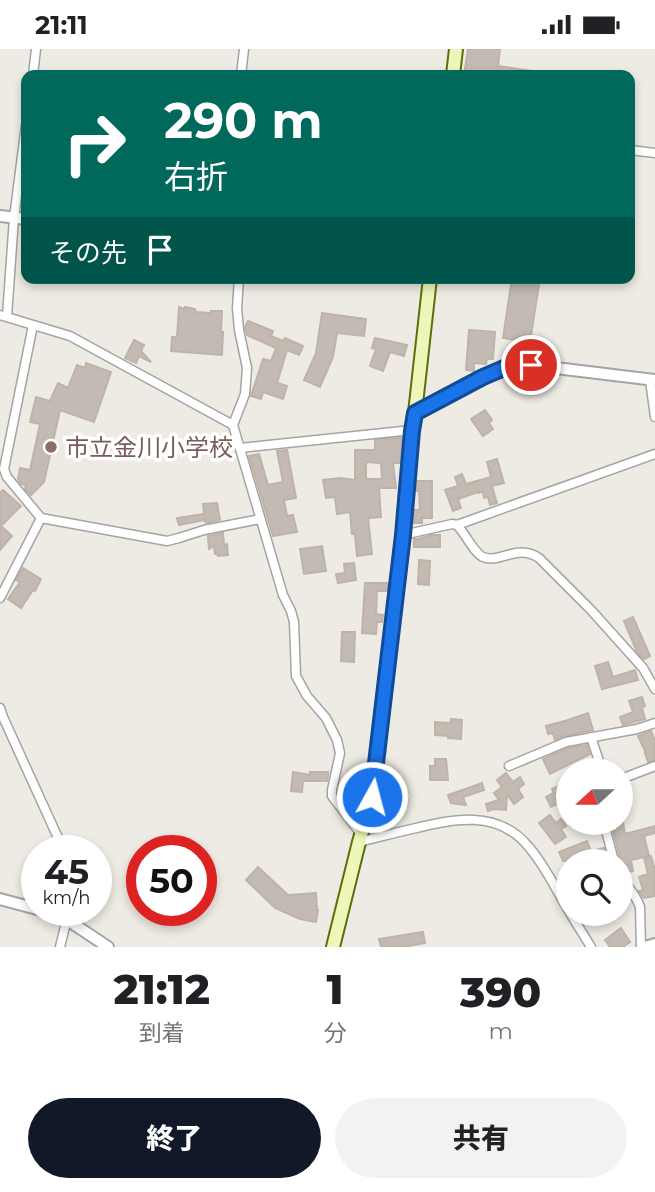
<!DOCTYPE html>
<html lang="ja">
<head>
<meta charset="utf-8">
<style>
  :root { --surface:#fff; --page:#f2f2f2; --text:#202124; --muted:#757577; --accent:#111827 }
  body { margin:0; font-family:Montserrat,"Noto Sans JP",sans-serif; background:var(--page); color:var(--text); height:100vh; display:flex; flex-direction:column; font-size:26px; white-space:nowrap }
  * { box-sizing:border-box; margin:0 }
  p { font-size:23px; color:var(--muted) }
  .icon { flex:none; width:38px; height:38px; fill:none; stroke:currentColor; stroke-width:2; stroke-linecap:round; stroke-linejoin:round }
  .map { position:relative; height:898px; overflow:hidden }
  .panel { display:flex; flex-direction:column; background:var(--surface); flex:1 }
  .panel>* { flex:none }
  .guide { position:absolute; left:21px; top:21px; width:614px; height:214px; border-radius:14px; box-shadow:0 4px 10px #0003; background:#00695c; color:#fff; overflow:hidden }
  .needle { width:46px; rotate:249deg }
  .tools { position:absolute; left:556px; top:709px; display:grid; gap:14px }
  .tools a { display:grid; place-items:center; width:77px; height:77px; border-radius:50%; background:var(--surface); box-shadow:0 4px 10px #0003; font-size:35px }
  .speed { position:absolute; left:21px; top:786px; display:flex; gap:14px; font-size:35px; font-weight:700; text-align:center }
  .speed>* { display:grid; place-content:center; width:91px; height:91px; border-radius:50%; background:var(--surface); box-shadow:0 4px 10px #0003; line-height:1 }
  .speed small { font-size:18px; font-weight:400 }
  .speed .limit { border:10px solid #d22; background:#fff; color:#111 }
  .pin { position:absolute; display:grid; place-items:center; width:60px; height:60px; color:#fff; margin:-30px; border:4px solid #fff; border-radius:50%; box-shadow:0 2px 7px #0007 }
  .me { position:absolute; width:77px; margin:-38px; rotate:7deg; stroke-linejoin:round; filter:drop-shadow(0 0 5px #0008) }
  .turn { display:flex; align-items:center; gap:24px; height:147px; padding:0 28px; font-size:32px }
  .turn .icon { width:91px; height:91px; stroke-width:2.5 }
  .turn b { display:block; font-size:49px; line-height:60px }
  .then { display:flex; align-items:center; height:66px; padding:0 28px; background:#0003; gap:14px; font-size:26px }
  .eta { display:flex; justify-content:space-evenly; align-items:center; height:119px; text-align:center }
  .eta b { font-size:42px; font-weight:800; line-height:49px }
  .cta { display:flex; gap:14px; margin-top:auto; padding:14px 28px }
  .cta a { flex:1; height:80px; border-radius:42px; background:var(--accent); color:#fff; font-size:28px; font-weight:800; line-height:80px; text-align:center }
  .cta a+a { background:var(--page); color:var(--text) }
  .status { display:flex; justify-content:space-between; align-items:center; height:49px; padding:0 35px; background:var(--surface); direction:ltr }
  .status svg { height:19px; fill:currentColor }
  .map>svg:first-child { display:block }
  .building { fill:#c2bab3; stroke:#bfb3a7; stroke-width:2; fill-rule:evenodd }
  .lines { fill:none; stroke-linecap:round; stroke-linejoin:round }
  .minor-casing { stroke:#a4a4a4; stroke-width:11 }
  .tertiary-casing { stroke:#a4a4a4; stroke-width:14 }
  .secondary-casing { stroke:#5d6e0a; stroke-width:16 }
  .minor { stroke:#fff; stroke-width:8 }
  .tertiary { stroke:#fff; stroke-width:10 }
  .secondary { stroke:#eff6ba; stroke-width:12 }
  .route-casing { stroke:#114b97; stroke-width:18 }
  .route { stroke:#1a73e8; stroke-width:12 }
  .education-dot { fill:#8d6e63; stroke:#fff; stroke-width:2.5 }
  .labels { text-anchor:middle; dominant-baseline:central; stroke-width:7; stroke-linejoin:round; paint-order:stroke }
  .education-label { font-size:24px; fill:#785e54; stroke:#fff; text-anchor:start }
</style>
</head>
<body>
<div class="status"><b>21:11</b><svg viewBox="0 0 49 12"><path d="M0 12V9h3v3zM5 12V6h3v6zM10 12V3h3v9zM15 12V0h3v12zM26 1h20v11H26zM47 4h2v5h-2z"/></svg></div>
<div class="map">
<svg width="655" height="898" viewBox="0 0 655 898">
  <rect width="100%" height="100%" fill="#eeebe4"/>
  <path class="building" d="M468,0H500L498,17L533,22V26H464Z
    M512,229H540L530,293L503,289Z
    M179,258L184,260L185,258L195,260L196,263L211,264V262H222L221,283H223L222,306L171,302L172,288H177Z
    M322,264L366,270L364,287L337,284L333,308L320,338L304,331L316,304Z
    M248,272L273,282L271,287L283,292L285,289L303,297L299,306L287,301L277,334L287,337L283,350L263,343L261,350L251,347L263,310L271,312L276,299L247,286L245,278Z
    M469,281L495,283L493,310H487L486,315L474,314V322L466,321Z
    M375,289L407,296L404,307L390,303L383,322L370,317L376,300L372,299Z
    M134,291L144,296L141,302L151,313L139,307L136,314L125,309Z
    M86,314L111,323L94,373L60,361L44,433L31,446L25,440L26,436L21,435L18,430L20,419L30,421L40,375L30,373L36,348L50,352L58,334L68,339L77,316L85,319Z
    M485,361L492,371L489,374L493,380L483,387L471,370Z
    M398,389H402L400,414H393L396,439H379L381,468L368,469L372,505L357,507L355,485H352L350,463L337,465L335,448L326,449L323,431L341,429L355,431V401H375V391ZM366,413L381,414L382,430H366Z
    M287,401L296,449L284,451L287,467L293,466L297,483L273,487L249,407L259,405L268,436L283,433L277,402Z
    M497,410L504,434L492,437L497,454L490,456L488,448L484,449L483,443L478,444V443L458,450L461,459L453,462L445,441L458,437L455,428L462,425L466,435L491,428L487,413Z
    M416,432H432V469H422V474H413L414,461H420L419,442H416Z
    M3,441L21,457L1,477L12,487L0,501V444Z
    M217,454L220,471L206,474L204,471L179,476L177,469L204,465L203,455Z
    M223,484L224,496L227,495L228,506L218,507L217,505H215L214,497L209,500L208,487Z
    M431,486H440V498H414V490H421V489Z
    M322,497L326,522L304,525L300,500Z
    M419,511L430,512L429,536L418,535Z
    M354,514L356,531L338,534L336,525L345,524L344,515Z
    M23,519L41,530L35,542L33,541L21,559L8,550L20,533L16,531Z
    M365,534H388V542H377L376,565L383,566L382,573H377L376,585L362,584Z
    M633,568L650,607L644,610L637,603L624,572Z
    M342,583H355L354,613L341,612Z
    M608,613L613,628L635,621L638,631L602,640L595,617Z
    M642,648L645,657L642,658L645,670L623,676L620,668L633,663L629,652Z
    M588,664L593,681L565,687L555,691L553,684L548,685L546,677L568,671Z
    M451,670L462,671L461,690L448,689V687L435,686V673L451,674Z
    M651,682L655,692V711L648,713L645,704H646L638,687Z
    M587,696L590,705L550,725L543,710L568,699Z
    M435,710H446L448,731H430V717H435Z
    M293,723L310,726V723H328V727L327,732H303L302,743L291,742Z
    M506,724L513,733L520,728L524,735L518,740L523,748L514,755L507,745L506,761L494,760L488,762L486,755L499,751L494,744L502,738L497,731Z
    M569,732V749L551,758L546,748L554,744L552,740Z
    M482,734L484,741L463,748L466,756L451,754L448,746Z
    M550,766L556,774L561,770L566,777L561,780L566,788L555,795L539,774Z
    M611,774H623L625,785L655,777V784L644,787L649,807L631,811L633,822L625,824L621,823V812Z
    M587,792L591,802L604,799L606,806L586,812H563L559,803Z
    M651,807L655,821V847L644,849L639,842L643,841L639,828L648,825L644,809Z
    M258,818L288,846L316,844L317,861H318L316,873L300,870L275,859L246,831Z
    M621,879L630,893L623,898H610L605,891Z
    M423,883L425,894L403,898H381L379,890Z"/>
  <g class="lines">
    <defs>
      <path id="minor" d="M33,26L36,0
        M241,26L244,0
        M630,101L655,104
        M239,229L237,259L239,281L247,319L245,345L233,376L283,546L291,562L294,573L296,627L307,647L326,669L337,691L340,704L332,741V747L361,785
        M0,266L70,287L233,376
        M7,267L14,169L26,76
        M33,276L4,420L7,428L41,469L167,492L179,489L204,481L260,470
        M650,331L655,368
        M240,399L412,381
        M457,476C465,484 474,504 483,508C500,515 517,494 539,509L591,561L643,619L655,640
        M403,486L452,475L457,476L655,405
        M0,549L41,469
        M0,659L3,668L64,802
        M591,688L602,721
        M509,717L566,693L637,680L655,674
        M621,730L655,717
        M604,774L614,812
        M359,793C376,789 394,784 412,780C453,770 497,760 528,797C545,816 556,841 569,862
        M621,829C629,839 636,846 640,858L641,898
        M570,864L591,898
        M60,898L69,861"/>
      <path id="tertiary" d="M0,167L26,170
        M415,364L483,328L504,319L531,316L655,331
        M0,850L37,860
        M40,861L66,870L108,898
        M645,898L655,895"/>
      <path id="secondary" d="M453,26L456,0
        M333,898L359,793L372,748L403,486L412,381L415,364L430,229"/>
    </defs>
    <use href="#minor" class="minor-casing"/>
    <use href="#tertiary" class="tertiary-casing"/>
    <use href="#secondary" class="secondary-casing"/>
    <use href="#minor" class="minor"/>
    <use href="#tertiary" class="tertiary"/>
    <use href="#secondary" class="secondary"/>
  </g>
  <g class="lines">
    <defs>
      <path id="route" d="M372,748L403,486L412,382L415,364L483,328L504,319L531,316"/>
    </defs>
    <use href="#route" class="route-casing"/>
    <use href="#route" class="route"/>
  </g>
  <circle class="education-dot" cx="51" cy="398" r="7"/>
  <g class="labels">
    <g class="education-label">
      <text x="65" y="398">市立金川小学校</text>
    </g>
  </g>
</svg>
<div class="tools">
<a><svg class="needle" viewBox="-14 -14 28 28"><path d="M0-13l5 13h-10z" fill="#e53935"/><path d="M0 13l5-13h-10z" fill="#757577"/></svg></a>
<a><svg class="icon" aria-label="search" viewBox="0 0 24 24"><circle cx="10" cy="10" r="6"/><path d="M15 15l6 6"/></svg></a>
</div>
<div class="speed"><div>45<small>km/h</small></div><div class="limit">50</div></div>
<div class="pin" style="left:531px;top:316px;background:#d93025"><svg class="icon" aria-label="arrive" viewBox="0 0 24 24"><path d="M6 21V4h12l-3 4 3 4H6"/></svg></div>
<svg class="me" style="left:372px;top:748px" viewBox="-20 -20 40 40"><circle r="17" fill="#1a73e8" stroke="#fff" stroke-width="3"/><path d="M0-11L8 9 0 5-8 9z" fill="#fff"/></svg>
<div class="guide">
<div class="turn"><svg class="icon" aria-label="right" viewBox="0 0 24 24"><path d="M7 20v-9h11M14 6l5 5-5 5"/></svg><div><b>290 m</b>右折</div></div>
<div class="then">その先<svg class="icon" aria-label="arrive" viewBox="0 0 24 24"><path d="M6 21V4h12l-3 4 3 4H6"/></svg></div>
</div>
</div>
<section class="panel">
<div class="eta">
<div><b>21:12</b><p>到着</p></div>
<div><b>1</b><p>分</p></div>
<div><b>390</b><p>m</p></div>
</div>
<div class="cta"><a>終了</a><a>共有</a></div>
</section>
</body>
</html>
